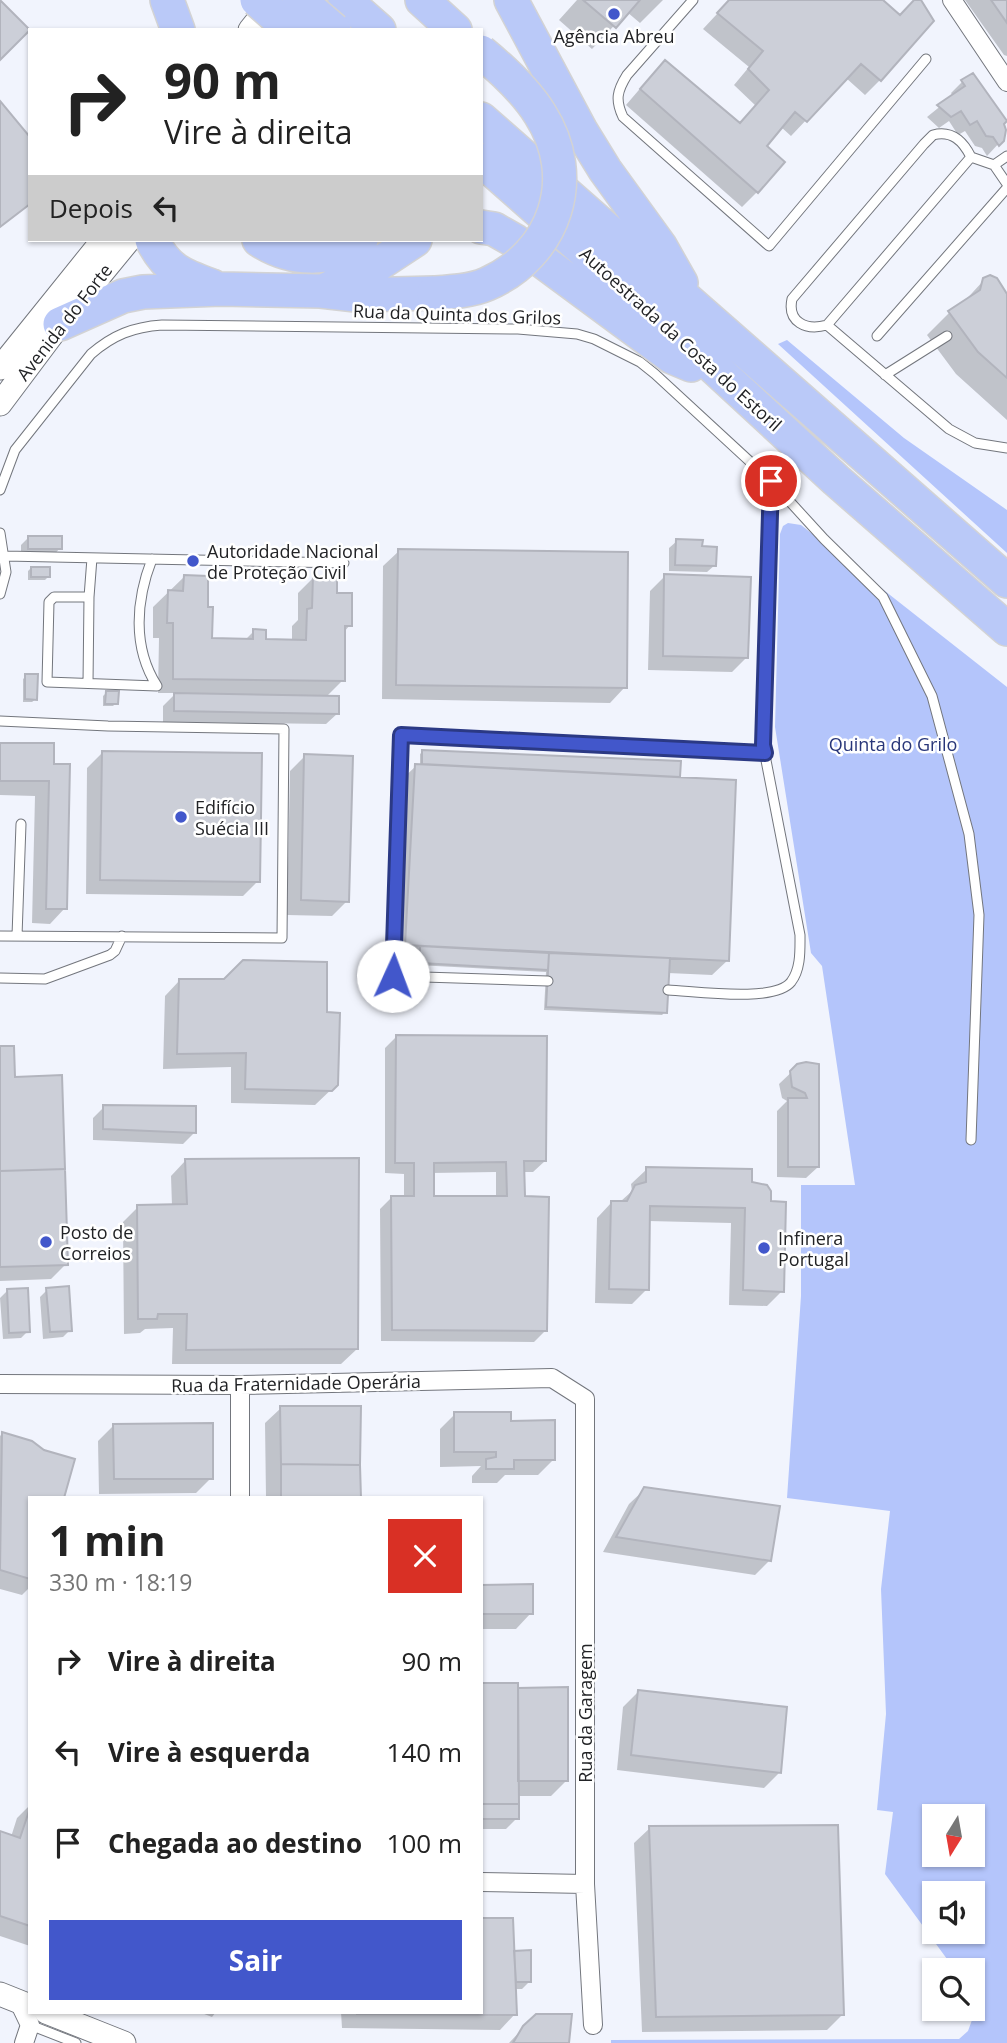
<!DOCTYPE html>
<html lang="pt">
<head>
<meta charset="utf-8">
<style>
  :root { --surface:#fff; --page:#f6f6f6; --text:#222; --muted:#767676; --accent:#4257cb }
  body { margin:0; font-family:"Open Sans",sans-serif; background:var(--page); color:var(--text); height:100vh; display:flex; flex-direction:column; font-size:26px; white-space:nowrap }
  * { box-sizing:border-box; margin:0 }
  p { font-size:23px; color:var(--muted) }
  .icon { flex:none; width:38px; height:38px; fill:none; stroke:currentColor; stroke-width:2; stroke-linecap:round; stroke-linejoin:round }
  .map { position:relative; flex:1; overflow:hidden }
  .drawer { position:absolute; left:28px; top:1496px; width:455px; height:518px; display:flex; flex-direction:column; background:var(--surface); border-radius:0px; box-shadow:0 2px 5px #0004 }
  .drawer>* { flex:none }
  .top-card { position:absolute; left:28px; top:28px; width:455px; height:214px; border-radius:0px; box-shadow:0 2px 5px #0004; background:#fff; color:var(--text); overflow:hidden }
  .needle { width:46px; rotate:191deg }
  .controls { position:absolute; left:922px; top:1804px; display:grid; gap:14px }
  .controls a { display:grid; place-items:center; width:63px; height:63px; border-radius:0px; background:var(--surface); box-shadow:0 2px 5px #0004; font-size:35px }
  .pin { position:absolute; display:grid; place-items:center; width:60px; height:60px; color:#fff; margin:-30px; border:4px solid #fff; border-radius:50%; box-shadow:0 2px 7px #0007 }
  .me { position:absolute; width:77px; margin:-38px; rotate:2deg; stroke-linejoin:round; filter:drop-shadow(0 0 5px #0008) }
  .turn { display:flex; align-items:center; gap:24px; height:147px; padding:0 21px; font-size:32px }
  .turn .icon { width:91px; height:91px; stroke-width:2.5 }
  .turn b { display:block; font-size:49px; line-height:60px }
  .then { display:flex; align-items:center; height:66px; padding:0 21px; background:#0003; gap:14px; font-size:26px }
  .round { display:grid; place-items:center; flex:none; width:74px; height:74px; border-radius:0px; background:var(--page) }
  .summary { display:flex; align-items:center; justify-content:space-between; height:119px; padding:0 21px }
  h1 { font-size:42px; font-weight:700; line-height:52px }
  .action { display:flex; gap:14px; margin-top:auto; padding:14px 21px }
  .action a { flex:1; height:80px; border-radius:0px; background:var(--accent); color:#fff; font-size:28px; font-weight:700; line-height:80px; text-align:center }
  ul { padding:0; list-style:none }
  li { display:flex; align-items:center; gap:21px; height:91px; padding:0 21px }
  li div { flex:1 }
  li b { display:block; font-size:26px }
  li em { font-style:normal }
  .map>svg:first-child { display:block }
  .green { fill:#b4c5fb; fill-rule:evenodd }
  .shadow { fill:#0003; fill-rule:evenodd }
  .building { fill:#cccfd8; stroke:#b2b4bd; stroke-width:2; fill-rule:evenodd }
  .lines { fill:none; stroke-linecap:round; stroke-linejoin:round }
  .service-casing { stroke:#73767d; stroke-width:11 }
  .minor-casing { stroke:#73767d; stroke-width:20 }
  .tertiary-casing { stroke:#73767d; stroke-width:25 }
  .motorway-casing { stroke:#d3d3d4; stroke-width:36 }
  .service { stroke:#fff; stroke-width:9 }
  .minor { stroke:#fff; stroke-width:18 }
  .tertiary { stroke:#fff; stroke-width:23 }
  .motorway { stroke:#bac9f8; stroke-width:33 }
  .motorway-bridge-casing { stroke:#d3d3d4; stroke-width:36; stroke-linecap:butt }
  .motorway-bridge { stroke:#bac9f8; stroke-width:33 }
  .route-casing { stroke:#2b3984; stroke-width:18 }
  .route { stroke:#4257cb; stroke-width:12 }
  .poi-dot { fill:#4257cb; stroke:#fff; stroke-width:2.5 }
  .labels { text-anchor:middle; dominant-baseline:central; stroke-width:5; stroke-linejoin:round; paint-order:stroke }
  .poi-label { font-size:18px; fill:#222326; stroke:#fff; text-anchor:start }
  .street-label { font-size:18px; fill:#222326; stroke:#fff }
  .park-label { font-size:18px; fill:#283679; stroke:#fff }
</style>
</head>
<body>
<div class="map">
<svg width="1007" height="2043" viewBox="0 0 1007 2043">
  <rect width="100%" height="100%" fill="#f1f4fd"/>
  <path class="green" d="M787,340L904,438L1007,510V553L778,344Z
    M788,523L801,525L1007,687V2043H611V2040L959,2039L968,2031L972,2020L973,1970H955L885,1874L893,1812L877,1810L886,1714L881,1589L890,1511L787,1498L801,1296V1185H855L822,966L811,953L775,727L780,534L783,526ZM934,1816H973V1855H934ZM934,1894H973V1932H934Z"/>
  <path class="shadow" d="M577,0H663L640,23L627,12L592,49L559,20Z
    M730,0H880L899,17L915,0H919L880,80L865,95L846,78L791,136L781,127L764,146L757,192L742,207L626,105L650,77L739,124L756,106L734,85L749,67L703,29Z
    M965,0H1007V56L1004,55Z
    M962,82L1002,140L987,156L982,148L975,146L965,131L958,135L949,121L939,128L927,117L953,96L951,93Z
    M984,280L1007,297V420L956,374L927,335L949,313L961,305Z
    M29,537L60,548L53,556L21,555V545Z
    M677,541L700,548L715,565L707,572L669,571V548Z
    M399,551L625,687L610,703L382,699L383,566Z
    M31,568L48,577L45,580H28V571Z
    M665,576L747,657L732,672L648,670L650,591Z
    M184,577L206,609L210,640L244,641L254,631L265,641L292,642V626L298,620V593L313,578L336,595L350,625L344,632L343,680L326,697L338,713L326,724L163,722V706L176,693H158L159,638H153V607Z
    M26,676L36,699L32,702H23V679Z
    M106,693L116,703L113,706H103V696Z
    M0,744L52,745L65,908L50,924L32,923L35,796L0,795Z
    M423,751L678,776L675,779L728,960L712,975L668,973L665,1012L662,1015L544,1010L546,972L417,965V961L391,960L400,781L416,766H420V754Z
    M102,753L258,881L243,896L86,894L87,768Z
    M305,756L347,901L332,916L287,915L290,771Z
    M180,980L325,1014L336,1085L315,1105L231,1103V1067L163,1069L165,996Z
    M396,1037L545,1161L533,1172H523V1198L546,1330L534,1342L381,1341L380,1209L392,1197H404V1174L385,1173V1048ZM496,1172V1198L432,1197V1173Z
    M0,1048L13,1079L66,1264L51,1279L0,1281Z
    M806,1064L818,1167L806,1178L777,1177V1111L787,1101L782,1098L779,1084L798,1066Z
    M104,1107L194,1133L183,1144L93,1140V1118Z
    M186,1160L357,1349L341,1364H172L173,1328L145,1329L140,1333L124,1334L123,1222L138,1207L172,1206L171,1176Z
    M647,1169L750,1183L782,1291L767,1306L729,1305L731,1223L648,1221L647,1289L632,1304L595,1303L597,1218L612,1202H620L632,1191L631,1184Z
    M47,1290L70,1330L63,1337L43,1339L40,1297Z
    M7,1291L28,1331L21,1338L3,1339L0,1298Z
    M281,1408L359,1498H266L265,1423Z
    M455,1414L510,1423L553,1460L538,1475H505L497,1483H472V1476L481,1466L440,1467V1429Z
    M113,1426L211,1478L196,1493L99,1494L98,1441Z
    M2,1434L62,1498H30V1587L22,1595L0,1589V1436Z
    M645,1489L770,1560L755,1575L603,1552L629,1504Z
    M481,1586L531,1613L516,1629H481Z
    M481,1685L566,1781L551,1796H517V1818L506,1829H481Z
    M638,1692L779,1773L764,1788L617,1770L623,1707Z
    M30,1805V1946L0,1936V1833L11,1837L17,1818Z
    M650,1828L842,2015L827,2030L642,2032L634,1843Z
    M513,1955L529,1982L522,1989H514L515,2014L500,2030L342,2028L341,2012H481Z
    M199,2012H216L212,2017Z
    M524,2027L567,2043H509Z"/>
  <path class="building" d="M0,0L30,30L0,60Z
    M583,0H640L616,28Z
    M729,0H883L900,15L914,0H921L934,21L881,81L861,64L807,122L795,112L767,146L785,162L758,193L640,89L665,60L740,123L769,90L748,69L763,51L717,13Z
    M991,0H1007V23Z
    M973,73L1007,121L1004,124L1006,130L1004,141L999,146L993,137L986,136L977,121L970,125L961,111L951,117L937,105L965,86L961,80Z
    M0,101L30,137V204L0,227Z
    M990,275L997,278L1007,294V378L978,352L948,311L980,290L983,278Z
    M28,536H62V549H28Z
    M676,539L703,540L702,546L717,547L716,566L675,565Z
    M398,549L628,552L627,688L396,685Z
    M31,567H50V577H31Z
    M664,574L751,577L748,658L663,656Z
    M184,575L208,576V607H213L212,638L253,639V629L266,630V639L306,640L307,609L312,608L313,576L337,577V593H352V626H345V681L173,679V623H167L168,590L183,591Z
    M25,674H38L37,700L25,699Z
    M106,691H119L118,704H105Z
    M174,693L339,696V714L174,711Z
    M0,743H54V764H70L67,909H46L49,781H0Z
    M422,750L681,761L680,777L422,764Z
    M102,751L262,753L260,882L100,880Z
    M304,754L353,756L349,902L301,900Z
    M415,764L736,780L729,961L405,945Z
    M420,946L549,953L548,970L420,963Z
    M549,953L670,958L667,1013L546,1007Z
    M243,960L327,962V1012L340,1013L338,1085L332,1091L245,1089L246,1053L177,1054L179,979H224Z
    M396,1035L547,1036L546,1161H524L525,1196L549,1197L547,1331L392,1330L391,1196H414V1163H395ZM506,1162L507,1196H434V1163Z
    M0,1046H14L15,1077L62,1075L65,1169L0,1171Z
    M806,1062L819,1064V1167H788V1098H807L805,1093L792,1087L790,1071L797,1064Z
    M103,1105L196,1106V1133L103,1129Z
    M359,1158L358,1349L186,1350L187,1314H158L157,1319H138L137,1205L187,1204L185,1159Z
    M646,1167L752,1169V1182L767,1185L771,1191V1201L786,1202L784,1292L743,1290L745,1208L650,1206L649,1290L609,1289L611,1201H627L635,1185L646,1182Z
    M65,1169L68,1265L0,1267V1171Z
    M69,1286L72,1331L50,1332L46,1288Z
    M28,1288L30,1332L9,1333L7,1289Z
    M280,1406H361L360,1465L281,1464Z
    M454,1412H511V1421L555,1420V1460H514V1469H486V1459L496,1457V1452H454Z
    M213,1423V1479H114L113,1424Z
    M2,1432L32,1441L44,1450L75,1459L64,1498H30V1579L0,1570Z
    M281,1464L360,1465L361,1498H281Z
    M644,1487L780,1506L771,1561L616,1537Z
    M533,1584V1614H481V1585Z
    M481,1683H518L519,1804H481Z
    M568,1687V1781H518V1688Z
    M638,1690L787,1707L781,1773L631,1755Z
    M481,1804H519V1819H481Z
    M30,1808V1926L0,1916V1831L20,1838Z
    M838,1825L844,2015L656,2017L649,1826Z
    M481,1918H513L517,2015L356,2014L481,2012Z
    M531,1950V1982H516L514,1951Z
    M536,2014H572L569,2043H513L523,2026Z"/>
  <g class="lines">
    <defs>
      <path id="service" d="M693,0L627,75C617,91 615,100 623,117L769,246L926,59
        M1007,156L994,165L1007,184
        M994,165L971,157L827,325L949,429L975,443L1007,448
        M827,325C806,331 787,322 792,299L924,144L933,135C952,130 963,141 971,157
        M877,336L1007,188
        M885,375L947,336
        M771,481L824,539L883,597L932,696L969,834L979,915L971,1140
        M0,490L15,450L91,354C113,335 133,327 162,325L518,329L577,334L594,339L640,362L655,374L771,481L763,745L800,935C800,950 801,969 791,982C774,1003 695,991 668,990
        M0,533L6,572L0,594
        M5,556L344,563
        M92,558L89,597H54L49,602L47,682L157,686C132,647 136,600 152,559
        M88,683L89,597
        M0,721L108,726L284,729L282,938L0,936
        M17,936L21,824
        M0,978L45,979L110,955L115,951L122,936
        M548,981L393,976L401,735L765,753
        M30,2025L76,2043"/>
      <path id="minor" d="M952,0L1007,82
        M0,1384L240,1385L552,1378L585,1399V1884L593,2025
        M240,1385V1498
        M481,1882L585,1884
        M19,2002L30,2025L24,2043"/>
      <path id="tertiary" d="M250,30L274,0
        M0,368L103,240
        M0,404L60,324L129,240
        M0,1994L30,2006
        M46,2012L124,2043"/>
      <path id="motorway" d="M167,0L178,30
        M345,0L379,30
        M422,0L455,30
        M511,0L581,131L605,170L660,246L681,283
        M481,119L1007,581
        M481,160L668,325L836,480L1007,629
        M481,227L494,229L515,241L672,357L691,365
        M152,240C167,270 182,275 212,286
        M259,240C291,261 330,262 361,240
        M327,289L368,271L415,240
        M60,324L123,296L143,292L221,289L321,291L356,295L434,293"/>
    </defs>
    <use href="#service" class="service-casing"/>
    <use href="#minor" class="minor-casing"/>
    <use href="#tertiary" class="tertiary-casing"/>
    <use href="#motorway" class="motorway-casing"/>
    <use href="#service" class="service"/>
    <use href="#minor" class="minor"/>
    <use href="#tertiary" class="tertiary"/>
    <use href="#motorway" class="motorway"/>
    <defs>
      <path id="motorway-bridge" d="M257,0L291,30
        M299,0L334,30
        M434,293C451,292 471,291 487,284C555,254 581,178 540,114C525,90 503,70 481,52"/>
    </defs>
    <use href="#motorway-bridge" class="motorway-bridge-casing"/>
    <use href="#motorway-bridge" class="motorway-bridge"/>
  </g>
  <g class="lines">
    <defs>
      <path id="route" d="M393,976L401,735L765,753L763,745L771,481"/>
    </defs>
    <use href="#route" class="route-casing"/>
    <use href="#route" class="route"/>
  </g>
  <g class="poi-dot">
    <circle cx="614" cy="14" r="7"/>
    <circle cx="193" cy="561" r="7"/>
    <circle cx="181" cy="817" r="7"/>
    <circle cx="46" cy="1242" r="7"/>
    <circle cx="764" cy="1248" r="7"/>
  </g>
  <g class="labels">
    <g class="poi-label">
      <text x="614" y="36" text-anchor="middle">Agência Abreu</text>
      <text x="207" y="551">Autoridade Nacional<tspan x="207" dy="21">de Proteção Civil</tspan></text>
      <text x="195" y="807">Edifício<tspan x="195" dy="21">Suécia III</tspan></text>
      <text x="60" y="1232">Posto de<tspan x="60" dy="21">Correios</tspan></text>
      <text x="778" y="1238">Infinera<tspan x="778" dy="21">Portugal</tspan></text>
    </g>
    <g class="street-label">
      <text transform="translate(457 314) rotate(2)">Rua da Quinta dos Grilos</text>
      <text transform="translate(64 322) rotate(-52)">Avenida do Forte</text>
      <text transform="translate(681 339) rotate(42)">Autoestrada da Costa do Estoril</text>
      <text transform="translate(296 1383) rotate(-1)">Rua da Fraternidade Operária</text>
      <text transform="translate(585 1713) rotate(-90)">Rua da Garagem</text>
    </g>
    <g class="park-label">
      <text x="893" y="744">Quinta do Grilo</text>
    </g>
  </g>
</svg>
<div class="controls">
<a><svg class="needle" viewBox="-14 -14 28 28"><path d="M0-13l5 13h-10z" fill="#e53935"/><path d="M0 13l5-13h-10z" fill="#767676"/></svg></a>
<a><svg class="icon" aria-label="sound" viewBox="0 0 24 24"><path d="M4 9h4l5-4v14l-5-4H4zM17 9q2 3 0 6"/></svg></a>
<a><svg class="icon" aria-label="search" viewBox="0 0 24 24"><circle cx="10" cy="10" r="6"/><path d="M15 15l6 6"/></svg></a>
</div>
<div class="pin" style="left:771px;top:481px;background:#d93025"><svg class="icon" aria-label="arrive" viewBox="0 0 24 24"><path d="M6 21V4h12l-3 4 3 4H6"/></svg></div>
<svg class="me" style="left:393px;top:976px" viewBox="-20 -20 40 40"><circle r="19" fill="#fff"/><path d="M0-13L10 11 0 6-10 11z" fill="#4257cb"/></svg>
<div class="top-card">
<div class="turn"><svg class="icon" aria-label="right" viewBox="0 0 24 24"><path d="M7 20v-9h11M14 6l5 5-5 5"/></svg><div><b>90 m</b>Vire à direita</div></div>
<div class="then">Depois<svg class="icon" aria-label="left" viewBox="0 0 24 24"><path d="M17 20v-9H6M10 6l-5 5 5 5"/></svg></div>
</div>
<section class="drawer">
<div class="summary"><div><h1>1 min</h1><p>330 m · 18:19</p></div><a class="round" style="background:#d93025;color:#fff"><svg class="icon" aria-label="close" viewBox="0 0 24 24"><path d="M6 6l12 12M18 6L6 18"/></svg></a></div>
<ul>
<li><svg class="icon" aria-label="right" viewBox="0 0 24 24"><path d="M7 20v-9h11M14 6l5 5-5 5"/></svg><div><b>Vire à direita</b></div><em>90 m</em></li>
<li><svg class="icon" aria-label="left" viewBox="0 0 24 24"><path d="M17 20v-9H6M10 6l-5 5 5 5"/></svg><div><b>Vire à esquerda</b></div><em>140 m</em></li>
<li><svg class="icon" aria-label="arrive" viewBox="0 0 24 24"><path d="M6 21V4h12l-3 4 3 4H6"/></svg><div><b>Chegada ao destino</b></div><em>100 m</em></li>
</ul>
<div class="action"><a>Sair</a></div>
</section>
</div>
</body>
</html>
